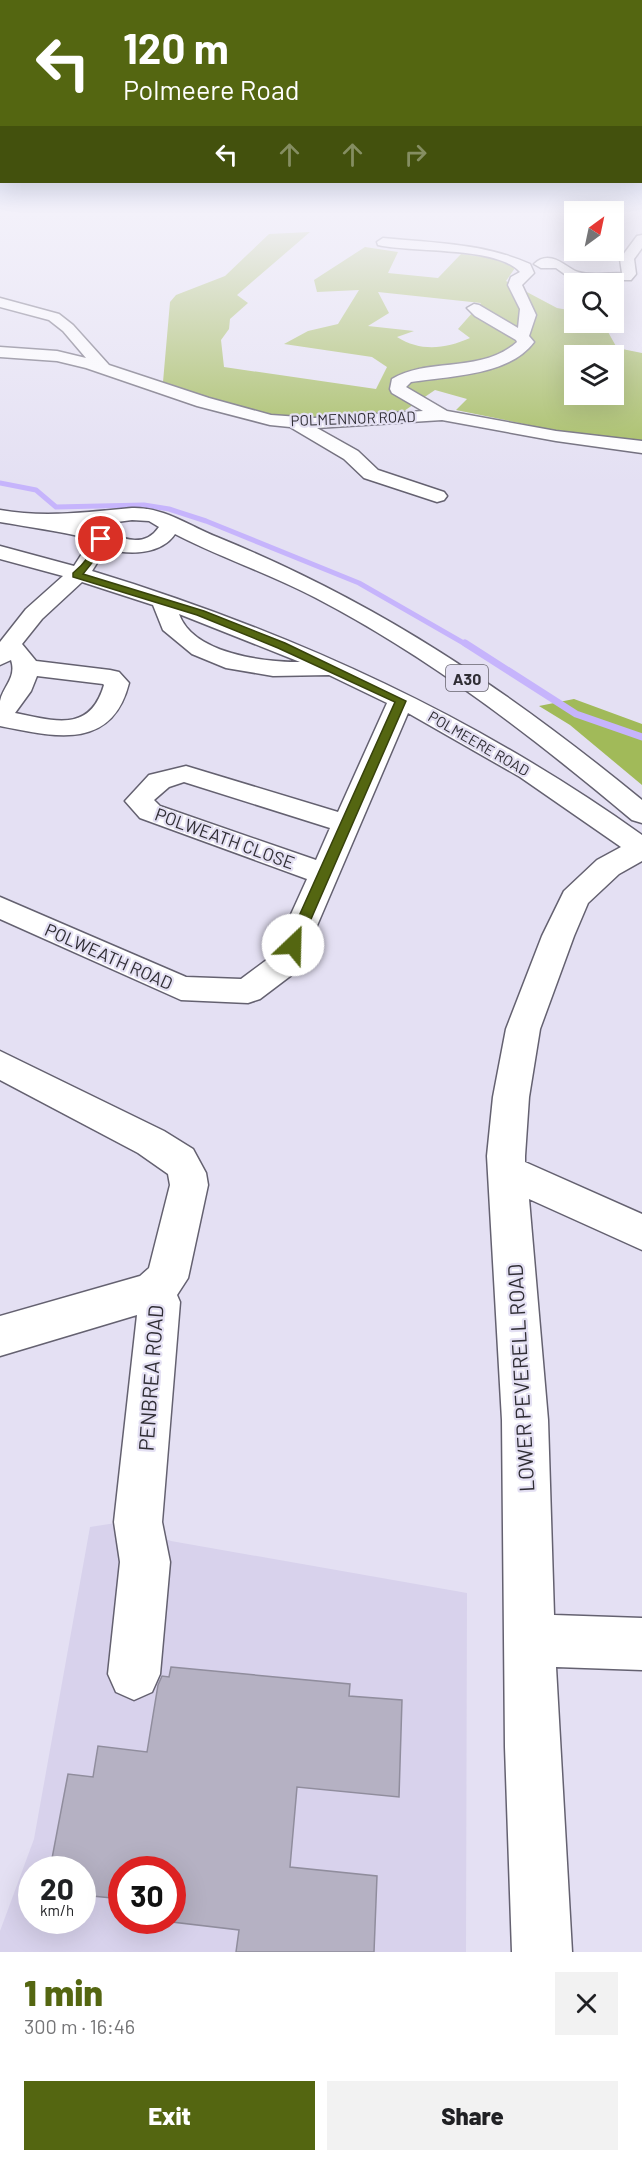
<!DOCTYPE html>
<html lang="en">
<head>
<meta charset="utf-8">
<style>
  :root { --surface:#fff; --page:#f2f2f2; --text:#202124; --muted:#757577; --accent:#546611 }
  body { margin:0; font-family:Barlow,sans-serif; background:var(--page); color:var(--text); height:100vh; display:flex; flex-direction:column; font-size:22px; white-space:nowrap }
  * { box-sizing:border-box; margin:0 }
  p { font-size:20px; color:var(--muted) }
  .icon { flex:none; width:33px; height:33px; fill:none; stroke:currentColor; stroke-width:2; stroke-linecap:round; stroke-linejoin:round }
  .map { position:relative; height:1952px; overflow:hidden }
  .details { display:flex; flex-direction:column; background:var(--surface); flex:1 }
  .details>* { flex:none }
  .top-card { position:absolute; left:0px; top:0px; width:642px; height:183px; box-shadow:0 6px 24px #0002; background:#546611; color:#fff; overflow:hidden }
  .needle { width:39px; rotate:33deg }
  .controls { position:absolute; left:564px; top:201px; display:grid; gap:12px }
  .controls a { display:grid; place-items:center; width:60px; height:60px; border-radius:0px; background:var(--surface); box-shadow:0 6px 24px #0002; font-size:30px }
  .speed { position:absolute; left:18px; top:1856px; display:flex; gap:12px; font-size:30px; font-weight:700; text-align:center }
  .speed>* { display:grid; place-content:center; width:78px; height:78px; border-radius:50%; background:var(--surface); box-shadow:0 6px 24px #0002; line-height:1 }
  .speed small { font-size:15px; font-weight:400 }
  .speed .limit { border:9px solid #d22; background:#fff; color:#111 }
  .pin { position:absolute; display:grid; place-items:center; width:51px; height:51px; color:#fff; margin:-26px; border:3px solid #fff; border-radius:50%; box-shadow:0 2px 6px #0007 }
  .me { position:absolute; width:66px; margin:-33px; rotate:24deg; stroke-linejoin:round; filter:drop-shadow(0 0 4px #0008) }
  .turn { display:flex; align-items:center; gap:21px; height:126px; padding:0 24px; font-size:27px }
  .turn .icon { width:78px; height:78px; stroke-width:2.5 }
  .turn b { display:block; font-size:42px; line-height:51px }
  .lanes { display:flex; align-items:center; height:57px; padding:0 24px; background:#0003; justify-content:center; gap:30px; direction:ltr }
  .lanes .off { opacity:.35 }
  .round { display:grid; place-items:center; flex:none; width:63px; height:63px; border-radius:0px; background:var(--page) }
  .overview { display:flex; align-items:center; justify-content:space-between; height:102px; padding:0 24px }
  h1 { font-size:36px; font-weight:800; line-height:45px; color:var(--accent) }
  .cta { display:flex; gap:12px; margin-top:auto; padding:12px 24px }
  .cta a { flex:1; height:69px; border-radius:0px; background:var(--accent); color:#fff; font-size:24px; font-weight:800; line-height:69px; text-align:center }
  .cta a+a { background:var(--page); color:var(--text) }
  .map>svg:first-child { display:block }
  .built { fill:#d8d2ec; fill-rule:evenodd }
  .forest { fill:#a1ba59; fill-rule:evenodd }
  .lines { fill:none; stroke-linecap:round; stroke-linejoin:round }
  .stream-far1 { stroke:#c6b4fc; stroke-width:5 }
  .stream { stroke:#c6b4fc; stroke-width:7 }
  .building { fill:#b5b1c3; stroke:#908d9d; stroke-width:1.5 }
  .minor-casing { stroke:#646170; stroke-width:3 }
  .highway-casing { stroke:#646170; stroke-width:3 }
  .minor { fill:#fff; fill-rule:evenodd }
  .highway { fill:#fff; fill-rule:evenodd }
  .route { fill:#546611; stroke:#37420b; stroke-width:1.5 }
  .labels { text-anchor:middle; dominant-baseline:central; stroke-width:4.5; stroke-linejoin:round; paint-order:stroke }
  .far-street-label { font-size:15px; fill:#2f2d34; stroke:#e4e0f3 }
  .shield { fill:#e4e0f3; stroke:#65636d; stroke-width:1.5 }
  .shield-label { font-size:16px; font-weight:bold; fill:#2f2d34 }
  .street-label { font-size:18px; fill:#2f2d34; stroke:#e4e0f3 }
  .near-street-label { font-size:21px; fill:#2f2d34; stroke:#e4e0f3 }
</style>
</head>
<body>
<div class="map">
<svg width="642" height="1952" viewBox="0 0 642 1952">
  <rect width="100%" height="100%" fill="#e4e0f3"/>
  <path class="built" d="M122,1522L171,1541L467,1593L466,1952H0V1931L34,1839L90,1527ZM32,1869H82V1920H32ZM122,1869H172V1920H122Z"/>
  <path class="forest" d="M310,232L237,295L248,303L230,319L229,329L221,340L224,367L376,389L387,367L372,357L284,344L308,331L338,324L359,290L317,292L314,280L365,247L398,252L388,273L438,278L461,254L492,258L515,268L506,281L557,308L574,311V322L603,323L617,348L642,353V442L568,433L456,410L467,399L435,390L404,411L324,419L284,418L209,400L163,382L170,302L176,295L225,276L269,234ZM378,292L481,303L458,329L470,338C445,349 421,352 397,337L414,331L368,326L389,313ZM574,356H614V394H574Z
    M574,699L642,724V785L570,725L539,706Z"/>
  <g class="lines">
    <path class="stream-far1" d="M0,483L36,490L56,507L144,505L169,509L206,521L359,583L467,645"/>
    <path class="stream" d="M465,643L576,714L642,737"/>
  </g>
  <path class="building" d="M171,1667L350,1684L349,1696L402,1700L399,1797L297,1787L290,1867L377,1876L374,1952H236L239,1930L172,1922V1869H122V1899L82,1895V1869H50L68,1774L93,1777L98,1746L147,1752L158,1685L162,1676L169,1677Z"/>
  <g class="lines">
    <defs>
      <path id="minor" d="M642,235V248L634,259L636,274L631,280H573L556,268H541L534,264C551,248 567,269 578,272C590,276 609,273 622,273L620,259L637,236Z
        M383,238C433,243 483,243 530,264L534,273L522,285L536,315L529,336L534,342C509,376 449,376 411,382L406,387L447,411L556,431L642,441V453L556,441L442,420L317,428L358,451L378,470L444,492L447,496L444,500L437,502L364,478L344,459L290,427L270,425L197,406L86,368L57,361L0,357V347L57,351L86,358L63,331L49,320L0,307V298L59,314L73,325L109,365L209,398L271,415L314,418L423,411L392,393L390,389L392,379C428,357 481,374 517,342L516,340L475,316L467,308L474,304L479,305L518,328L520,309L508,285L511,277L520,272C497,246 412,253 378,245L377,242Z
        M101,533L108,535L112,539L92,571C289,631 474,715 642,835V861L619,874L588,903L574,936L540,1029L529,1097L525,1156V1162L642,1214V1250L529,1199L548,1420L554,1615L642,1618V1670L556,1667L572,1952H512L505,1747L502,1420L487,1156L493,1097L506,1029L542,936L564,891L597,860L621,847L520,777L408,713L301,963L297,971L260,999L248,1003L181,1000L0,919V897L186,977L241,979L272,956L307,879L140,818L125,801L149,775L186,766L338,812L387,703L329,675L273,676L226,668L192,654L163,630L153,605L82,582L42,619L22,644L36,661L110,670L119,672L129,683C112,751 55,737 0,726C0,718 0,709 0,701C3,686 17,678 11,660L0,665V642L26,609L63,576L0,559V546L74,566L94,535ZM179,614L300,662C264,662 193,654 179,614ZM37,676L103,684L104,685C90,733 55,721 15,713L31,691ZM184,782L330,828L316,860L160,806L154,800L169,787Z
        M0,1051L164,1131L193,1149L206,1173L208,1185L188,1278L177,1295L180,1302L162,1522L170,1562L160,1674L152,1692L134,1700L116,1692L108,1674L120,1562L114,1522L137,1315L0,1356V1316L140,1276L149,1268L170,1185L168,1174L138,1153L0,1080Z"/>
      <path id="highway" d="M132,508C164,507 189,526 217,537C379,603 508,690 642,800V823L632,820C533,737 431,658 316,598C271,574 221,558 175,534C161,555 129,555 107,549C100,546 94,540 87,538C59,531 29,527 0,522V510C45,518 87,512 132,508ZM132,520L149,521L159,527C140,555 109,530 87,526Z"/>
    </defs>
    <use href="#minor" class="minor-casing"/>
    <use href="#highway" class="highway-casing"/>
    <use href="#minor" class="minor"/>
    <use href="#highway" class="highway"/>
  </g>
  <linearGradient id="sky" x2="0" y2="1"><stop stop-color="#9ab4f0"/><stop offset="0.44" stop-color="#f3f1fa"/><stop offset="1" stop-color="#f3f1fa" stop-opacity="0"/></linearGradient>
  <rect width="642" height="484" fill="url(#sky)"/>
  <path class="route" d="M101,536L106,539L103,549L83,574L204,611L285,643L406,701L298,949H288L286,945L395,702L278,648L197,615L73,577V573C84,564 93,553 97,539Z"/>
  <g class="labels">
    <g class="far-street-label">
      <text transform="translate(353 418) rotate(-2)">POLMENNOR ROAD</text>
      <text transform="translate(479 743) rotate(30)">POLMEERE ROAD</text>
    </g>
    <rect class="shield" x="446" y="665" width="42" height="26" rx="4.5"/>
    <g class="shield-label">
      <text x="467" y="678">A30</text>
    </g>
    <g class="street-label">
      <text transform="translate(225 838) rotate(20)">POLWEATH CLOSE</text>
      <text transform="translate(109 956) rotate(24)">POLWEATH ROAD</text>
    </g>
    <g class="near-street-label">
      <text transform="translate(150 1378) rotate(-86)">PENBREA ROAD</text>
      <text transform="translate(520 1378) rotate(-93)">LOWER PEVERELL ROAD</text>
    </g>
  </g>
</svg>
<div class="controls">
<a><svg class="needle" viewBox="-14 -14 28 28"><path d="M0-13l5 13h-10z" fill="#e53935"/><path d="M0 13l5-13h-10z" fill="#757577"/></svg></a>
<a><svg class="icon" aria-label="search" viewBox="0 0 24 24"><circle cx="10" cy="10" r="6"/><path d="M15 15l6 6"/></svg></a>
<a><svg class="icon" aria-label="layers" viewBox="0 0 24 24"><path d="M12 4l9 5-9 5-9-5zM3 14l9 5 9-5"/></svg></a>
</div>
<div class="speed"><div>20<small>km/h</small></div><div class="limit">30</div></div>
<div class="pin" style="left:101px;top:539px;background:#d93025"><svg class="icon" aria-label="arrive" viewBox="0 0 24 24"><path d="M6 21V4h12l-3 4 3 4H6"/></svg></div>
<svg class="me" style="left:293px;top:945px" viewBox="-20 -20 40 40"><circle r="19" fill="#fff"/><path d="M0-13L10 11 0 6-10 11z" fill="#546611"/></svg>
<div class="top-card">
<div class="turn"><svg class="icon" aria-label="left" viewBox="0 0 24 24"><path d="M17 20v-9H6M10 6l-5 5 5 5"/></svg><div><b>120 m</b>Polmeere Road</div></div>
<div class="lanes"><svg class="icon" aria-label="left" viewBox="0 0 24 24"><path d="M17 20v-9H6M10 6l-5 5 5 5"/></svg><svg class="icon off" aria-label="ahead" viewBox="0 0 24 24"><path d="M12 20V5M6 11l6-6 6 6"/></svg><svg class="icon off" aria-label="ahead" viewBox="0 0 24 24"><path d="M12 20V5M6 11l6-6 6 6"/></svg><svg class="icon off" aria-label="right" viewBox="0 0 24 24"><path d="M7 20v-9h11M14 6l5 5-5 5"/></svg></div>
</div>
</div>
<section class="details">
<div class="overview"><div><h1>1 min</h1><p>300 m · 16:46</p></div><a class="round"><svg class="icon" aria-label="close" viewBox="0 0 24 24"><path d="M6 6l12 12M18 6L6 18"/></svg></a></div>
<div class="cta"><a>Exit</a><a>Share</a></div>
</section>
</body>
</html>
